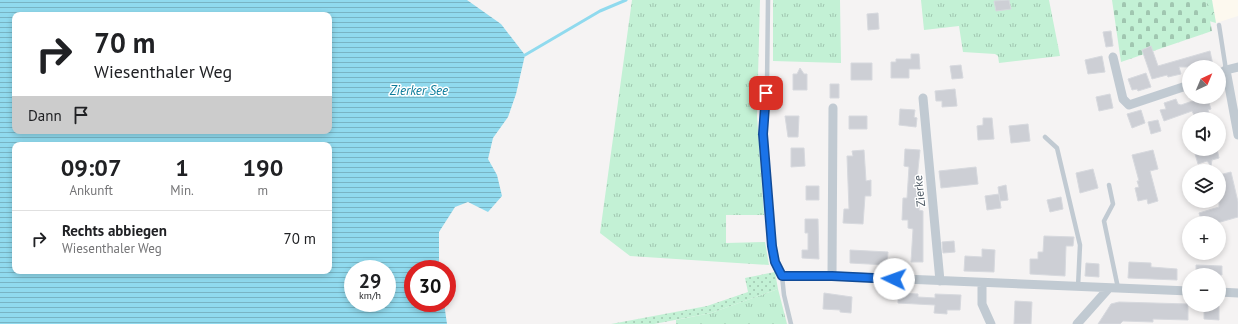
<!DOCTYPE html>
<html lang="de">
<head>
<meta charset="utf-8">
<style>
  :root { --surface:#fff; --page:#f6f6f6; --text:#202124; --muted:#757577; --line:#e0e0e0 }
  body { margin:0; font-family:"PT Sans",sans-serif; background:var(--page); color:var(--text); height:100vh; display:flex; flex-direction:column; font-size:15px; white-space:nowrap }
  * { box-sizing:border-box; margin:0 }
  p { font-size:13px; color:var(--muted) }
  .icon { flex:none; width:22px; height:22px; fill:none; stroke:currentColor; stroke-width:2; stroke-linecap:round; stroke-linejoin:round }
  .map { position:relative; flex:1; overflow:hidden }
  .details { position:absolute; left:12px; top:142px; width:320px; height:132px; display:flex; flex-direction:column; background:var(--surface); border-radius:8px; box-shadow:0 2px 6px #0003 }
  .details>* { flex:none }
  .top-card { position:absolute; left:12px; top:12px; width:320px; height:122px; border-radius:8px; box-shadow:0 2px 6px #0003; background:#fff; color:var(--text); overflow:hidden }
  .needle { width:26px; rotate:44deg }
  .tools { position:absolute; left:1182px; top:60px; display:grid; gap:8px }
  .tools a { display:grid; place-items:center; width:44px; height:44px; border-radius:50%; background:var(--surface); box-shadow:0 2px 6px #0003; font-size:20px }
  .speed { position:absolute; left:344px; top:260px; display:flex; gap:8px; font-size:20px; font-weight:700; text-align:center }
  .speed>* { display:grid; place-content:center; width:52px; height:52px; border-radius:50%; background:var(--surface); box-shadow:0 2px 6px #0003; line-height:1 }
  .speed small { font-size:10px; font-weight:400 }
  .speed .limit { border:6px solid #d22; background:#fff; color:#111 }
  .pin { position:absolute; display:grid; place-items:center; width:34px; height:34px; color:#fff; margin:-17px; border-radius:8px; box-shadow:0 2px 6px #0006 }
  .me { position:absolute; width:44px; margin:-22px; rotate:273deg; stroke-linejoin:round; filter:drop-shadow(0 0 3px #0008) }
  .turn { display:flex; align-items:center; gap:14px; height:84px; padding:0 16px; font-size:18px }
  .turn .icon { width:52px; height:52px; stroke-width:2.5 }
  .turn b { display:block; font-size:28px; line-height:34px }
  .then { display:flex; align-items:center; height:38px; padding:0 16px; background:#0003; gap:8px; font-size:15px }
  .eta { display:flex; justify-content:space-evenly; align-items:center; height:68px; text-align:center }
  .eta b { font-size:24px; font-weight:800; line-height:28px }
  ul { padding:0; list-style:none }
  li { display:flex; align-items:center; gap:12px; height:56px; padding:0 16px; border-top:1px solid var(--line) }
  li div { flex:1 }
  li b { display:block; font-size:15px }
  li em { font-style:normal }
  .map>svg:first-child { display:block }
  .commercial { fill:#fdf9ef }
  .grass { fill:url(#grass-tufts) }
  .forest { fill:url(#forest-crowns) }
  .cemetery { fill:url(#cemetery-stones) }
  .park { fill:url(#park-dots) }
  .water { fill:url(#water-rules); fill-rule:evenodd }
  .lines { fill:none; stroke-linecap:round; stroke-linejoin:round }
  .stream { stroke:#90daee; stroke-width:3 }
  .building { fill:#cdcfd5; stroke:#d7d9de }
  .lane { stroke:#c1cad2; stroke-width:4.5 }
  .street { stroke:#c1cad2; stroke-width:9 }
  .route-casing { stroke:#114b97; stroke-width:10 }
  .route { stroke:#1a73e8; stroke-width:7 }
  .labels { text-anchor:middle; dominant-baseline:central; stroke-width:3; stroke-linejoin:round; paint-order:stroke }
  .street-label { font-size:12px; fill:#4a5661; stroke:#fff }
  .water-label { font-size:13px; font-style:italic; fill:#0c7c9b; stroke:#fff }
</style>
</head>
<body>
<div class="map">
<svg width="1238" height="324" viewBox="0 0 1238 324">
  <defs>
    <pattern id="grass-tufts" width="24" height="20" patternUnits="userSpaceOnUse"><rect width="24" height="20" fill="#c3f1d5"/><path d="M3 7l-1-3M5 7V3M7 7l1-3M15 17l-1-3M17 17v-4M19 17l1-3" fill="none" stroke="#a0c6b0"/></pattern>
    <pattern id="forest-crowns" width="20" height="18" patternUnits="userSpaceOnUse"><rect width="20" height="18" fill="#c3f1d5"/><path d="M2 6a3 3 0 1 1 6 0M12 15a3 3 0 1 1 6 0" fill="none" stroke="#a0c6b0"/></pattern>
    <pattern id="cemetery-stones" width="16" height="16" patternUnits="userSpaceOnUse"><rect width="16" height="16" fill="#c3f1d5"/><path d="M2 7V4a2 2 0 0 1 4 0v3zM10 15v-3a2 2 0 0 1 4 0v3z" fill="#a0c6b0"/></pattern>
    <pattern id="park-dots" width="8" height="8" patternUnits="userSpaceOnUse"><rect width="8" height="8" fill="#c3f1d5"/><path d="M2 2h.1M6 6h.1" fill="none" stroke="#a0c6b0" stroke-width="1.8" stroke-linecap="round"/></pattern>
    <pattern id="water-rules" width="6" height="5" patternUnits="userSpaceOnUse"><rect width="6" height="5" fill="#90daee"/><path d="M0 2.5h6" fill="none" stroke="#78b4c4"/></pattern>
  </defs>
  <rect width="100%" height="100%" fill="#f5f3f3"/>
  <path class="commercial" d="M1212,0H1238V16L1216,23Z"/>
  <path class="grass" d="M632,0H760L757,116L764,215H726V243L765,242L769,265L630,256L600,233Z
    M773,0H840L841,63L773,61Z
    M921,0H1049L1060,56L999,63L998,56L995,54L963,52L959,26L924,30Z
    M778,289L787,324H676V320L711,313Z"/>
  <path class="forest" d="M1206,0H1212L1216,23L1209,21Z"/>
  <path class="cemetery" d="M1112,0H1206L1212,31L1121,62Z"/>
  <path class="park" d="M775,272L778,289L711,313L654,324H611L707,306L748,292L745,278Z"/>
  <path class="water" d="M0,0H467L501,24L525,55L516,94L508,117L493,138L488,159L497,175L502,196L488,212L468,202L455,207L439,232V269H413V303H444L447,324H0ZM15,15H329V131H15ZM15,145H329V271H15ZM353,269H387V303H353Z"/>
  <g class="lines">
    <path class="stream" d="M525,55L600,11L626,0"/>
  </g>
  <path class="building" d="M1009,0L1011,9L996,11L994,1Z
    M878,13L879,29L868,30L867,14Z
    M1111,31L1113,46L1106,47L1103,32Z
    M1151,46L1158,66L1210,51L1213,65L1205,67H1179L1181,74L1168,77L1167,75L1152,79L1142,50Z
    M911,54H919L920,69H909V78H891V62H896V59H911Z
    M1102,56L1105,72L1088,74L1085,60Z
    M851,63H872V80H851Z
    M961,65L963,78L952,79L950,66Z
    M800,68L804,74H807V90H793V74H797Z
    M1146,73L1151,87L1138,91L1137,89L1132,90L1128,79Z
    M830,84H839V98H830Z
    M955,89L957,106L942,107V101H936L935,91Z
    M1110,94L1113,108L1099,111L1096,97Z
    M1204,97H1207L1211,109L1208,110L1211,119H1199L1197,114L1194,115L1192,111L1164,121L1160,110L1166,109L1164,103L1176,99L1178,104L1181,105Z
    M900,109L915,110L914,117L917,118L916,127L899,125Z
    M1141,110L1145,123L1132,128L1127,114Z
    M785,116H799L798,137H788Z
    M849,116H867V129H849Z
    M983,118H992L994,139L978,140L977,126L983,125Z
    M1158,120L1161,131L1151,134L1148,122Z
    M1028,124L1030,141L1011,143L1009,126Z
    M791,148H804L805,166L791,167Z
    M905,149L920,150L917,179H921L919,210L923,211V262H911L913,229L908,228V220H902L903,198H907L909,167L904,166Z
    M1200,149H1217L1219,158L1212,160L1211,166L1207,161L1198,164L1195,154L1201,152Z
    M864,150L866,181L871,180V196H865L863,224L843,223L844,209H849L847,156H853L852,151Z
    M1153,150L1158,169L1150,171L1158,201L1148,204L1147,199L1138,201L1135,188L1139,187L1137,181H1139L1132,155Z
    M976,167L978,184L941,188L939,171Z
    M1093,169L1098,188L1080,193L1076,173Z
    M1231,172L1238,202V217L1217,223H1202L1199,213L1219,207V175Z
    M1006,185L1008,200L1000,201L998,187Z
    M806,186H819V200H806Z
    M999,194L1001,208L987,210L985,196Z
    M1061,197L1063,209L1050,212L1047,200Z
    M805,219H818L819,259L802,258V250H808V233H805Z
    M1044,236L1074,237L1073,246H1066L1065,276L1030,274V259H1038V252H1043Z
    M954,241L955,252L943,253L942,242Z
    M982,249L995,250L994,272L964,271L965,256L982,257Z
    M850,250L888,252L887,265L850,263Z
    M1129,262L1151,263V267L1177,269V280L1128,278Z
    M1086,263L1099,264V277L1085,276Z
    M1196,265L1222,266V275H1196Z
    M824,293L852,297L851,313L840,312V310L823,309Z
    M898,293L918,294V297L935,298V294L961,295L960,310H947V314L934,313L935,305L898,303Z
    M1015,301L1032,302L1031,324H1014Z
    M1119,302L1188,304V320L1153,319V322L1123,321L1120,324H1098L1111,304Z
    M1204,305L1219,306V320L1204,319Z"/>
  <g class="lines">
    <path class="lane" d="M768,0L767,85L764,102L763,134L772,246L775,262L782,276L784,295L791,324
      M1219,25L1226,70
      M1045,137L1057,148L1080,245L1078,287
      M1109,185L1113,204L1104,221L1118,288"/>
    <path class="street" d="M1113,57L1123,99L1129,105L1189,85
      M1226,70L1238,67
      M1219,74L1226,70L1238,135
      M923,98L940,281
      M782,276H832L1189,291
      M832,276L833,108
      M982,283V304L991,324
      M1219,292L1238,293
      M1077,324L1109,288"/>
  </g>
  <g class="lines">
    <defs>
      <path id="route" d="M766,93L763,134L772,246L775,262L782,276H832L894,279"/>
    </defs>
    <use href="#route" class="route-casing"/>
    <use href="#route" class="route"/>
  </g>
  <g class="labels">
    <g class="street-label">
      <text transform="translate(919 191) rotate(-96)">Zierke</text>
    </g>
    <g class="water-label">
      <text x="419" y="90">Zierker See</text>
    </g>
  </g>
</svg>
<div class="tools">
<a><svg class="needle" viewBox="-14 -14 28 28"><path d="M0-13l5 13h-10z" fill="#e53935"/><path d="M0 13l5-13h-10z" fill="#757577"/></svg></a>
<a><svg class="icon" aria-label="sound" viewBox="0 0 24 24"><path d="M4 9h4l5-4v14l-5-4H4zM17 9q2 3 0 6"/></svg></a>
<a><svg class="icon" aria-label="layers" viewBox="0 0 24 24"><path d="M12 4l9 5-9 5-9-5zM3 14l9 5 9-5"/></svg></a>
<a>+</a>
<a>−</a>
</div>
<div class="speed"><div>29<small>km/h</small></div><div class="limit">30</div></div>
<div class="pin" style="left:766px;top:93px;background:#d93025"><svg class="icon" aria-label="arrive" viewBox="0 0 24 24"><path d="M6 21V4h12l-3 4 3 4H6"/></svg></div>
<svg class="me" style="left:894px;top:279px" viewBox="-20 -20 40 40"><circle r="19" fill="#fff"/><path d="M0-13L10 11 0 6-10 11z" fill="#1a73e8"/></svg>
<div class="top-card">
<div class="turn"><svg class="icon" aria-label="right" viewBox="0 0 24 24"><path d="M7 20v-9h11M14 6l5 5-5 5"/></svg><div><b>70 m</b>Wiesenthaler Weg</div></div>
<div class="then">Dann<svg class="icon" aria-label="arrive" viewBox="0 0 24 24"><path d="M6 21V4h12l-3 4 3 4H6"/></svg></div>
</div>
<section class="details">
<div class="eta">
<div><b>09:07</b><p>Ankunft</p></div>
<div><b>1</b><p>Min.</p></div>
<div><b>190</b><p>m</p></div>
</div>
<ul>
<li><svg class="icon" aria-label="right" viewBox="0 0 24 24"><path d="M7 20v-9h11M14 6l5 5-5 5"/></svg><div><b>Rechts abbiegen</b><p>Wiesenthaler Weg</p></div><em>70 m</em></li>
</ul>
</section>
</div>
</body>
</html>
